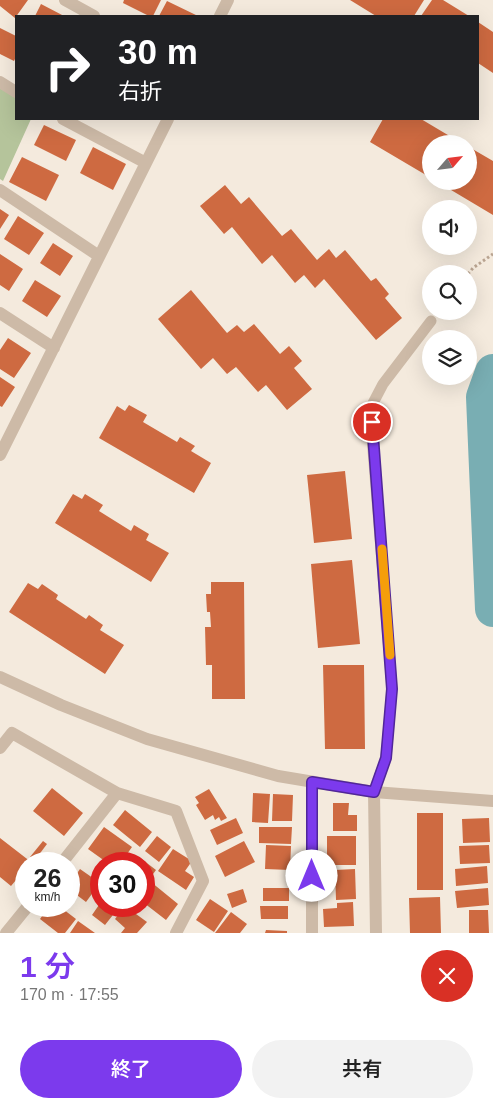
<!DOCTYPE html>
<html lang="ja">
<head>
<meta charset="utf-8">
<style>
  :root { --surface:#fff; --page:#f2f2f2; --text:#222; --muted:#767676; --accent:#7c3aed }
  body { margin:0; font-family:Helvetica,"Noto Sans JP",sans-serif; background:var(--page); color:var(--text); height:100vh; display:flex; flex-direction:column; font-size:19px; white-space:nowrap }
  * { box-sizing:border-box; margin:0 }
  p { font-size:16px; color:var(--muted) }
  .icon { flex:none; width:28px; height:28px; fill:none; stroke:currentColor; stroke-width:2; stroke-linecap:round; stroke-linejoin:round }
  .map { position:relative; height:933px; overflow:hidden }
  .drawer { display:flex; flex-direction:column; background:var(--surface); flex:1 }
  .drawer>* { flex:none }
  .top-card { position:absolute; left:15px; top:15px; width:464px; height:105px; border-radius:0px; box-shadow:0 5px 20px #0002; background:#202124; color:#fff; overflow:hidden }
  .needle { width:32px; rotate:62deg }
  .tools { position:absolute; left:422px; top:135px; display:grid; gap:10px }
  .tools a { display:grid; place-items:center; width:55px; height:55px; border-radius:50%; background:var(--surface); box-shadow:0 5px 20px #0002; font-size:25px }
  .speed { position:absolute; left:15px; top:852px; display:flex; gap:10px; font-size:25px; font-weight:700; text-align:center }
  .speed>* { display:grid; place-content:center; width:65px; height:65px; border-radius:50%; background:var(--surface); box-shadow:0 5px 20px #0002; line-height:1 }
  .speed small { font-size:12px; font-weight:400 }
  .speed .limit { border:8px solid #d22; background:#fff; color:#111 }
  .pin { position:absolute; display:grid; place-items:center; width:42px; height:42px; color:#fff; margin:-21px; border:2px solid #fff; border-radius:50%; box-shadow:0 1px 5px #0007 }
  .me { position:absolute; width:55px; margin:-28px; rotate:0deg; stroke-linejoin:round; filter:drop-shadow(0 0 4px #0008) }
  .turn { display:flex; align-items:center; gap:18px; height:105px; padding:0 20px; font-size:22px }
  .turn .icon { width:65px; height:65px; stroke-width:2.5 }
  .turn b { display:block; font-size:35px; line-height:42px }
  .round { display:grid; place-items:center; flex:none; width:52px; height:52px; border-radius:26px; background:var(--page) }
  .summary { display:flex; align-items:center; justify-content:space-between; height:85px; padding:0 20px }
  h1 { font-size:30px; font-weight:600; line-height:38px; color:var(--accent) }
  .action { display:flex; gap:10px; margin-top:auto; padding:10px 20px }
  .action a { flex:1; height:58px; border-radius:30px; background:var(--accent); color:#fff; font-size:20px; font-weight:600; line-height:58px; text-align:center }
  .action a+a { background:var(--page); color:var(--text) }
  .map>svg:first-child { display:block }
  .green { fill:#b5c49b }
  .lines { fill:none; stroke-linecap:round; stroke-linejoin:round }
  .river { stroke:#79aeb3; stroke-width:36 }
  .building { fill:#ce6a41 }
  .path { stroke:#b9a491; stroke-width:3; stroke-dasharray:2.5 2.5; stroke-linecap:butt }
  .service { stroke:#cdbaa7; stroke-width:11 }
  .minor { stroke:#cdbaa7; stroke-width:12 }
  .route-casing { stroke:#51269a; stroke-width:12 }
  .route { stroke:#7c3aed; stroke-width:9 }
  .slow { stroke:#f59e0b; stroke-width:9 }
</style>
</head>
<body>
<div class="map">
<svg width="493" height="933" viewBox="0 0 493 933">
  <rect width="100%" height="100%" fill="#f4eadd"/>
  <path class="green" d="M0,86L16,98V119H31L3,181L0,179Z"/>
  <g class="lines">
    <path class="river" d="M493,372L484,397L493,609"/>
  </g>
  <path class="building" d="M0,0H28L15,18L0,6Z
    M124,0H161L153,16H149L123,3Z
    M350,0H424L414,16H376Z
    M432,0H443L469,16H421Z
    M167,1L198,16H159Z
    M41,4L64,16H35Z
    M478,22L493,32V73L478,63Z
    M0,28L16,36V57L14,61L0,54Z
    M383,119H421L463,144H431V178L370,142Z
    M44,125L76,140L66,161L34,145Z
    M93,147L126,164L113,190L80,173Z
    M469,147L493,161V215L436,181H469Z
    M22,157L59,175L46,201L9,182Z
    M225,185L241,204L249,197L282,236L291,229L317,260L329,249L336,258L345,250L371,281L376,278L389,294L385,298L402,318L376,340L324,279L315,288L304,275L295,283L272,255L262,264L232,227L224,234L200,206Z
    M0,209L9,215L0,229Z
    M18,216L44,233L29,255L4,239Z
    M53,243L73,256L60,276L40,263Z
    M0,254L23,269L9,291L0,285Z
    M35,280L61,296L47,317L22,301Z
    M191,290L227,333L237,325L244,332L254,324L280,354L289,346L302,361L294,368L312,389L287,410L266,385L258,392L236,367L227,374L213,358L201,369L158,319Z
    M8,338L31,353L14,378L0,369V350Z
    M0,377L15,387L2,407L0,406Z
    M129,405L147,415L143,422L177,442L180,437L195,446L191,451L211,463L194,493L99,438L117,406L125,411Z
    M345,471L352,539L314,543L307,475Z
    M73,494L82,499L85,494L103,505L99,511L131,531L134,525L149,534L146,540L169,553L151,582L55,523Z
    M352,560L360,644L318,648L311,564Z
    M211,582H244L245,699H212V665H206L205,627H211L210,612H207L206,594H211Z
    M28,583L38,589L42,584L58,595L56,599L86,619L89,615L103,625L100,630L124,645L105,674L9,612Z
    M323,665H364L365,749H325Z
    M52,788L83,813L64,836L33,811Z
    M209,789L227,818L221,821L219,817L215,820L213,815L205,820L196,805L199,803L195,797Z
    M253,793L270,794L268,823L252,822Z
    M273,794L293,795L292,821H272Z
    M333,803H349L348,815H357V831H333Z
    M125,810L152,832L140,847L113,825Z
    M417,813H443V890H417Z
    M236,818L243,833L217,845L210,830Z
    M489,818L490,842L463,843L462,819Z
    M104,827L132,847L120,864H109L88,849Z
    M259,827H292L291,844L259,843Z
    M157,836L171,847L159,862L145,851Z
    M327,836H356V865H327Z
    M0,838L31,862L26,864V868L11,886L0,877Z
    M43,841L47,844L35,860L30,857Z
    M244,841L255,862L225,877L215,856Z
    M266,845L291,846L290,870L265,869Z
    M489,845L490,863L460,864L459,846Z
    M173,849L192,861L185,871L194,877L186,890L158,871Z
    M139,857L156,870L148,881L144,878V864H133Z
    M487,866L488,883L456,886L455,869Z
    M80,869L100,883L86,902L69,889V885Z
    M355,869L356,899L336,900L335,870Z
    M151,882L178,904L166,920L144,903V891Z
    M263,888H289V901H263Z
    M488,888L489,905L457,908L455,891Z
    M243,889L247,902L232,908L227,894Z
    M440,897L441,933H410L409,898Z
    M210,899L228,911L214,932L196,920Z
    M101,902V906H120L105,925L92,915Z
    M353,902L354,926L324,927L323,909L337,908V903Z
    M49,906H59L76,919L65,933H58L40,919Z
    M125,906L147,922L137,933H121L125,928L115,919Z
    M260,906H288V919H261Z
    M469,910H488L489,933H469Z
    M231,912L247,924L240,933H215Z
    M78,921L95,933H70Z
    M266,930L287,931V933H265Z"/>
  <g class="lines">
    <path class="path" d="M468,274L473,268L493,254"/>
    <path class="service" d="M374,792L386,758L392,689L372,437V405L383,384L431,321"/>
    <path class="minor" d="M65,0L94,16
      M220,16L228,0
      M0,82L16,92
      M63,119L146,163
      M0,190L99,256
      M0,313L54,348
      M0,455L168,119
      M0,677L61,705L147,739L278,776L374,792L493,801
      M0,748L12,733L117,793L176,811L203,881L176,933
      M374,792L376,933
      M61,864L117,793
      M6,933L28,906
      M312,933V782"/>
  </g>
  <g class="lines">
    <defs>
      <path id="route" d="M312,876V782L374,792L386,758L392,689L372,422"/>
    </defs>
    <use href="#route" class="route-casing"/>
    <use href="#route" class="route"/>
    <path class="slow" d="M382,549L390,655"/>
  </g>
</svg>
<div class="tools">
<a><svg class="needle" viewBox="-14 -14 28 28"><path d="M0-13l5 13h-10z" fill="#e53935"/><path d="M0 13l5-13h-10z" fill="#767676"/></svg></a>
<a><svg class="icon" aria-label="sound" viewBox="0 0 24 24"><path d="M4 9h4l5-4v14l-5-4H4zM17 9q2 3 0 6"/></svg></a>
<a><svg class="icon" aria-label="search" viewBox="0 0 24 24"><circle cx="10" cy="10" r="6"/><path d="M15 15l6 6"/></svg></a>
<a><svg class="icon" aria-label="layers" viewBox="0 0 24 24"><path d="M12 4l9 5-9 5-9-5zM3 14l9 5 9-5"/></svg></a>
</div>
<div class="speed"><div>26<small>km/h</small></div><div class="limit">30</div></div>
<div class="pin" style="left:372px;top:422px;background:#d93025"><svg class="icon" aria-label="arrive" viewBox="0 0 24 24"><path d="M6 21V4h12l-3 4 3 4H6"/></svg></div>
<svg class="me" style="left:312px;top:876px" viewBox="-20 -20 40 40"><circle r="19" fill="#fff"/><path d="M0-13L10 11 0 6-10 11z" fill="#7c3aed"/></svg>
<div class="top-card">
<div class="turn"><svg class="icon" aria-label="right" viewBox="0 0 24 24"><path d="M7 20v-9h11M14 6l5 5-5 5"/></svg><div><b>30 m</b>右折</div></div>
</div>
</div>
<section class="drawer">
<div class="summary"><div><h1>1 分</h1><p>170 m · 17:55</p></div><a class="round" style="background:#d93025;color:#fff"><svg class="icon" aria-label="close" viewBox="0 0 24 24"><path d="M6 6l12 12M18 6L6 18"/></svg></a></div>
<div class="action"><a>終了</a><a>共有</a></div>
</section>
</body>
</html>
